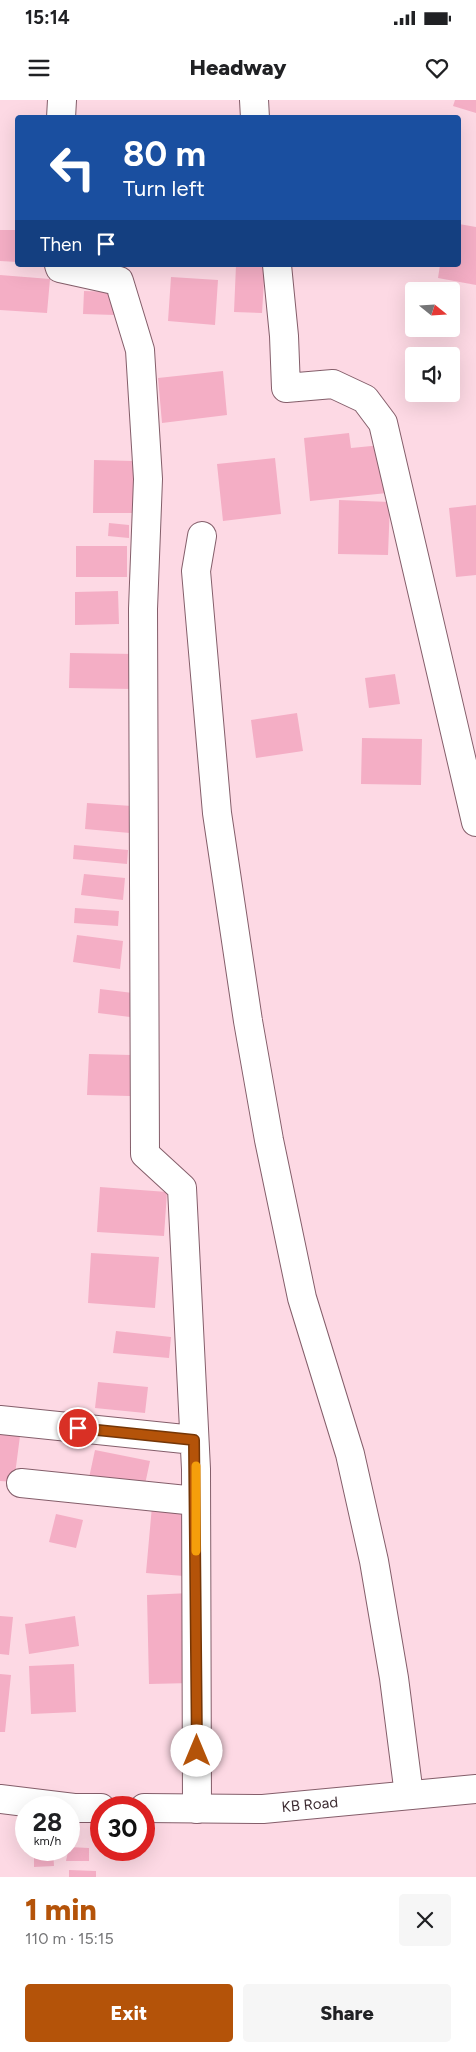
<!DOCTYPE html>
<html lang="en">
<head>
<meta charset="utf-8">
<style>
  :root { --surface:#fff; --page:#f6f6f6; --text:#202124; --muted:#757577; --accent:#b45309 }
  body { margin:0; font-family:Figtree,sans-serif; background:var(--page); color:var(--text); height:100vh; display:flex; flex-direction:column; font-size:19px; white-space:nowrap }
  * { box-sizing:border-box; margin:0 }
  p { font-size:16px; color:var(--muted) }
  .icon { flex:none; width:28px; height:28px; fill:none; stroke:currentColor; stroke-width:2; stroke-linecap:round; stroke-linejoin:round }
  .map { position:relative; height:1777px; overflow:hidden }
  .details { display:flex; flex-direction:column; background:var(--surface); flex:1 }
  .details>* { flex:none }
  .guide { position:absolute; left:15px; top:15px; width:446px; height:152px; border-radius:5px; box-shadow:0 5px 20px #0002; background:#1a4fa0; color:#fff; overflow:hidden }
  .needle { width:32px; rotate:108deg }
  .tools { position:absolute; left:405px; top:182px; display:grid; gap:10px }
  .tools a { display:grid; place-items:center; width:55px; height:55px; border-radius:5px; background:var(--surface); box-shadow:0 5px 20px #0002; font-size:25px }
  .speed { position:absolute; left:15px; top:1696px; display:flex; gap:10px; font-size:25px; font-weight:700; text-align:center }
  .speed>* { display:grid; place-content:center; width:65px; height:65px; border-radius:50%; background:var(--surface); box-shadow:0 5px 20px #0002; line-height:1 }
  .speed small { font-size:12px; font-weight:400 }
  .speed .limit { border:8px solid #d22; background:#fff; color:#111 }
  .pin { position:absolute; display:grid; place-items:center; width:42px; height:42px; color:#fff; margin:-21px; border:2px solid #fff; border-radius:50%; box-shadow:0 1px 5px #0007 }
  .me { position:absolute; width:55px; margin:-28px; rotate:0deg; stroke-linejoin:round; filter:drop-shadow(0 0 4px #0008) }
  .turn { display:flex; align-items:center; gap:18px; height:105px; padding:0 25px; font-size:22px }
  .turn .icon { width:65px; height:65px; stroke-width:2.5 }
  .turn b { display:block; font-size:35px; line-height:42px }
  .then { display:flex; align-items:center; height:48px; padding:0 25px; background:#0003; gap:10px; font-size:19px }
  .round { display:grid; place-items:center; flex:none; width:52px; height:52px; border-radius:5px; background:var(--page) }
  .head { display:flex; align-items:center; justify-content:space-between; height:85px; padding:0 25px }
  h1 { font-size:30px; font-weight:800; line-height:38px; color:var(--accent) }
  .primary-button { display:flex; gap:10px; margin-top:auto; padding:10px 25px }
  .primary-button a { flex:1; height:58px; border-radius:5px; background:var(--accent); color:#fff; font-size:20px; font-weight:800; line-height:58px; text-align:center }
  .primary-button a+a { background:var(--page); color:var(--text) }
  .status { display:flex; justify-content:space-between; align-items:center; height:35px; padding:0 25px; background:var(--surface); direction:ltr }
  .status svg { height:14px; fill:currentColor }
  header { display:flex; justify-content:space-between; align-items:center; height:65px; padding:0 25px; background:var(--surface); font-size:22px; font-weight:800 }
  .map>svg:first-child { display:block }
  .building { fill:#f4aec5 }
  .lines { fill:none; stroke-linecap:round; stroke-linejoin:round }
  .minor-casing { stroke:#845e6a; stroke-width:30 }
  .primary-casing { stroke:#845e6a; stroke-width:30 }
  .minor { stroke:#fff; stroke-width:28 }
  .primary { stroke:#fff; stroke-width:28 }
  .route-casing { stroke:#753606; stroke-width:12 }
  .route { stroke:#b45309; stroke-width:9 }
  .slow { stroke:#f59e0b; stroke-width:9 }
  .labels { text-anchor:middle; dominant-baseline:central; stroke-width:4; stroke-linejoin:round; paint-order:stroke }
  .street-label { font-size:15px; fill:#3c2b31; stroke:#fdd9e4 }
</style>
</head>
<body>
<div class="status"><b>15:14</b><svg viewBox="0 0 49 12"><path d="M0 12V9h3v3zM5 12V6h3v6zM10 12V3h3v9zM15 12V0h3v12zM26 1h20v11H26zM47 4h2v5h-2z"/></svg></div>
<header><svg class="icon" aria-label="menu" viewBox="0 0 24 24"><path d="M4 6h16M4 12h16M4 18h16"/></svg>Headway<svg class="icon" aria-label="heart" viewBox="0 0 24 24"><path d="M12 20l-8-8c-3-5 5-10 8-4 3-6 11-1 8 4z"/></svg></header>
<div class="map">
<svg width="476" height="1777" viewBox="0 0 476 1777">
  <rect width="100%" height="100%" fill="#fdd9e4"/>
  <path class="building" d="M455,0H476V13L453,6Z
    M459,124L476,127V185L438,178L440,165H459Z
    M0,130H18V162L0,161Z
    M236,165H265L262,213L234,212Z
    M0,175L50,179L47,213L0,210Z
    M171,177L218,180L215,225L168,221Z
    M84,191L116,192L115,215L83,214Z
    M223,271L227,315L162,323L158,278Z
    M349,333L351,348L382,345L387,393L310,401L304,338Z
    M275,358L281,414L223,421L217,364Z
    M94,360L134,361L133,413H93Z
    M339,400L390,402L388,455L338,454Z
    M476,405V475L456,477L449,408Z
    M109,423L129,425V438L108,436Z
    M76,446H127V477H76Z
    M118,491L119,524L75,525V492Z
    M70,553L135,554L134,589L69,588Z
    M395,574L400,604L369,608L365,578Z
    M297,613L303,651L256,658L251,620Z
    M362,638L422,639L421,685L361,684Z
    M87,703L132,706L130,733L85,729Z
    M74,745L128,750L127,764L73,759Z
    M84,774L125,778L123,800L81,795Z
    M75,808L119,811L118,826L74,823Z
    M77,835L123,841L120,869L73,862Z
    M100,889L133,893L130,917L98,913Z
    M89,954L131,955L130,996L87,995Z
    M100,1087L167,1092L164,1136L97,1132Z
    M91,1153L159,1157L155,1208L88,1203Z
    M116,1231L171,1237L169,1258L113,1253Z
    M98,1282L148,1287L145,1313L95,1308Z
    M0,1333L20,1336L14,1382L0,1381Z
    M95,1350L150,1361L144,1389L89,1378Z
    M152,1406L189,1409L184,1476L146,1473Z
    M56,1414L83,1420L76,1448L49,1442Z
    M190,1493L192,1583L149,1584L147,1495Z
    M0,1516L13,1517L9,1555L0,1554Z
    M75,1516L79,1546L29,1554L25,1524Z
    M74,1564L76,1612L31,1614L29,1566Z
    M0,1574L11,1575L5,1632H0Z
    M69,1747L89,1748V1761H66Z
    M34,1750H53L54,1766L34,1767Z
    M69,1770L96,1771V1777H69Z"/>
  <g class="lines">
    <defs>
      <path id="minor" d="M254,0L255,18
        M61,18L62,0
        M59,165L60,168L119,181L140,250L148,379L143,509L145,1054L182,1088L196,1369L197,1709
        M277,165L284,236L286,288L333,284L365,299L383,323L476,722
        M202,436L196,471L217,713L248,921L269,1040L302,1198L350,1354L374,1461L394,1578L409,1695
        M0,1320L194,1340
        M21,1383L196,1401"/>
      <g id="primary">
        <path d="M0,1699L74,1708H101"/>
        <path id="s1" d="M144,1708L263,1709L476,1689"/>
      </g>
    </defs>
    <use href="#minor" class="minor-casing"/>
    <use href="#primary" class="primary-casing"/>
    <use href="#minor" class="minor"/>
    <use href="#primary" class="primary"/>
  </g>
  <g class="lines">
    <defs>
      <path id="route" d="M78,1328L194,1340L197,1651"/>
    </defs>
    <use href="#route" class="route-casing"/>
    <use href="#route" class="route"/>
    <path class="slow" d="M196,1366V1451"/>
  </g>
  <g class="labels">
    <g class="street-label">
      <text stroke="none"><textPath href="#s1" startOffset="166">KB Road</textPath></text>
    </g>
  </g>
</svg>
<div class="tools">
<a><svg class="needle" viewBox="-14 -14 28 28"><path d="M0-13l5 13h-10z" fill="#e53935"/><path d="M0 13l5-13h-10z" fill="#757577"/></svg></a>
<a><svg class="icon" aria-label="sound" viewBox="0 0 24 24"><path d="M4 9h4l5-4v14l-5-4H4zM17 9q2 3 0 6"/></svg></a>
</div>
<div class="speed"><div>28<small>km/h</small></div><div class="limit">30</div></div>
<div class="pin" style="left:78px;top:1328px;background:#d93025"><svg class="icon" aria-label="arrive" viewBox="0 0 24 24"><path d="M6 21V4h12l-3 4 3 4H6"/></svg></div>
<svg class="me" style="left:197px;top:1651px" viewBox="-20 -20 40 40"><circle r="19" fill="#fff"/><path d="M0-13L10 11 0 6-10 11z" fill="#b45309"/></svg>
<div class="guide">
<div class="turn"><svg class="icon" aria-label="left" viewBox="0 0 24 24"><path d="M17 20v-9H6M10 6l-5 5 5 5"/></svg><div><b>80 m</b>Turn left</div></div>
<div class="then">Then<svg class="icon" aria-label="arrive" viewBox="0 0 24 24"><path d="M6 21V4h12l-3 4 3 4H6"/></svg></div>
</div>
</div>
<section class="details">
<div class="head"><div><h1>1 min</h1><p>110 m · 15:15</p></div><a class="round"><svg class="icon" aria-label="close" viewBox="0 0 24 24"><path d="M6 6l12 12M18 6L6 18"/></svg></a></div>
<div class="primary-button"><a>Exit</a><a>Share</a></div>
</section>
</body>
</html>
